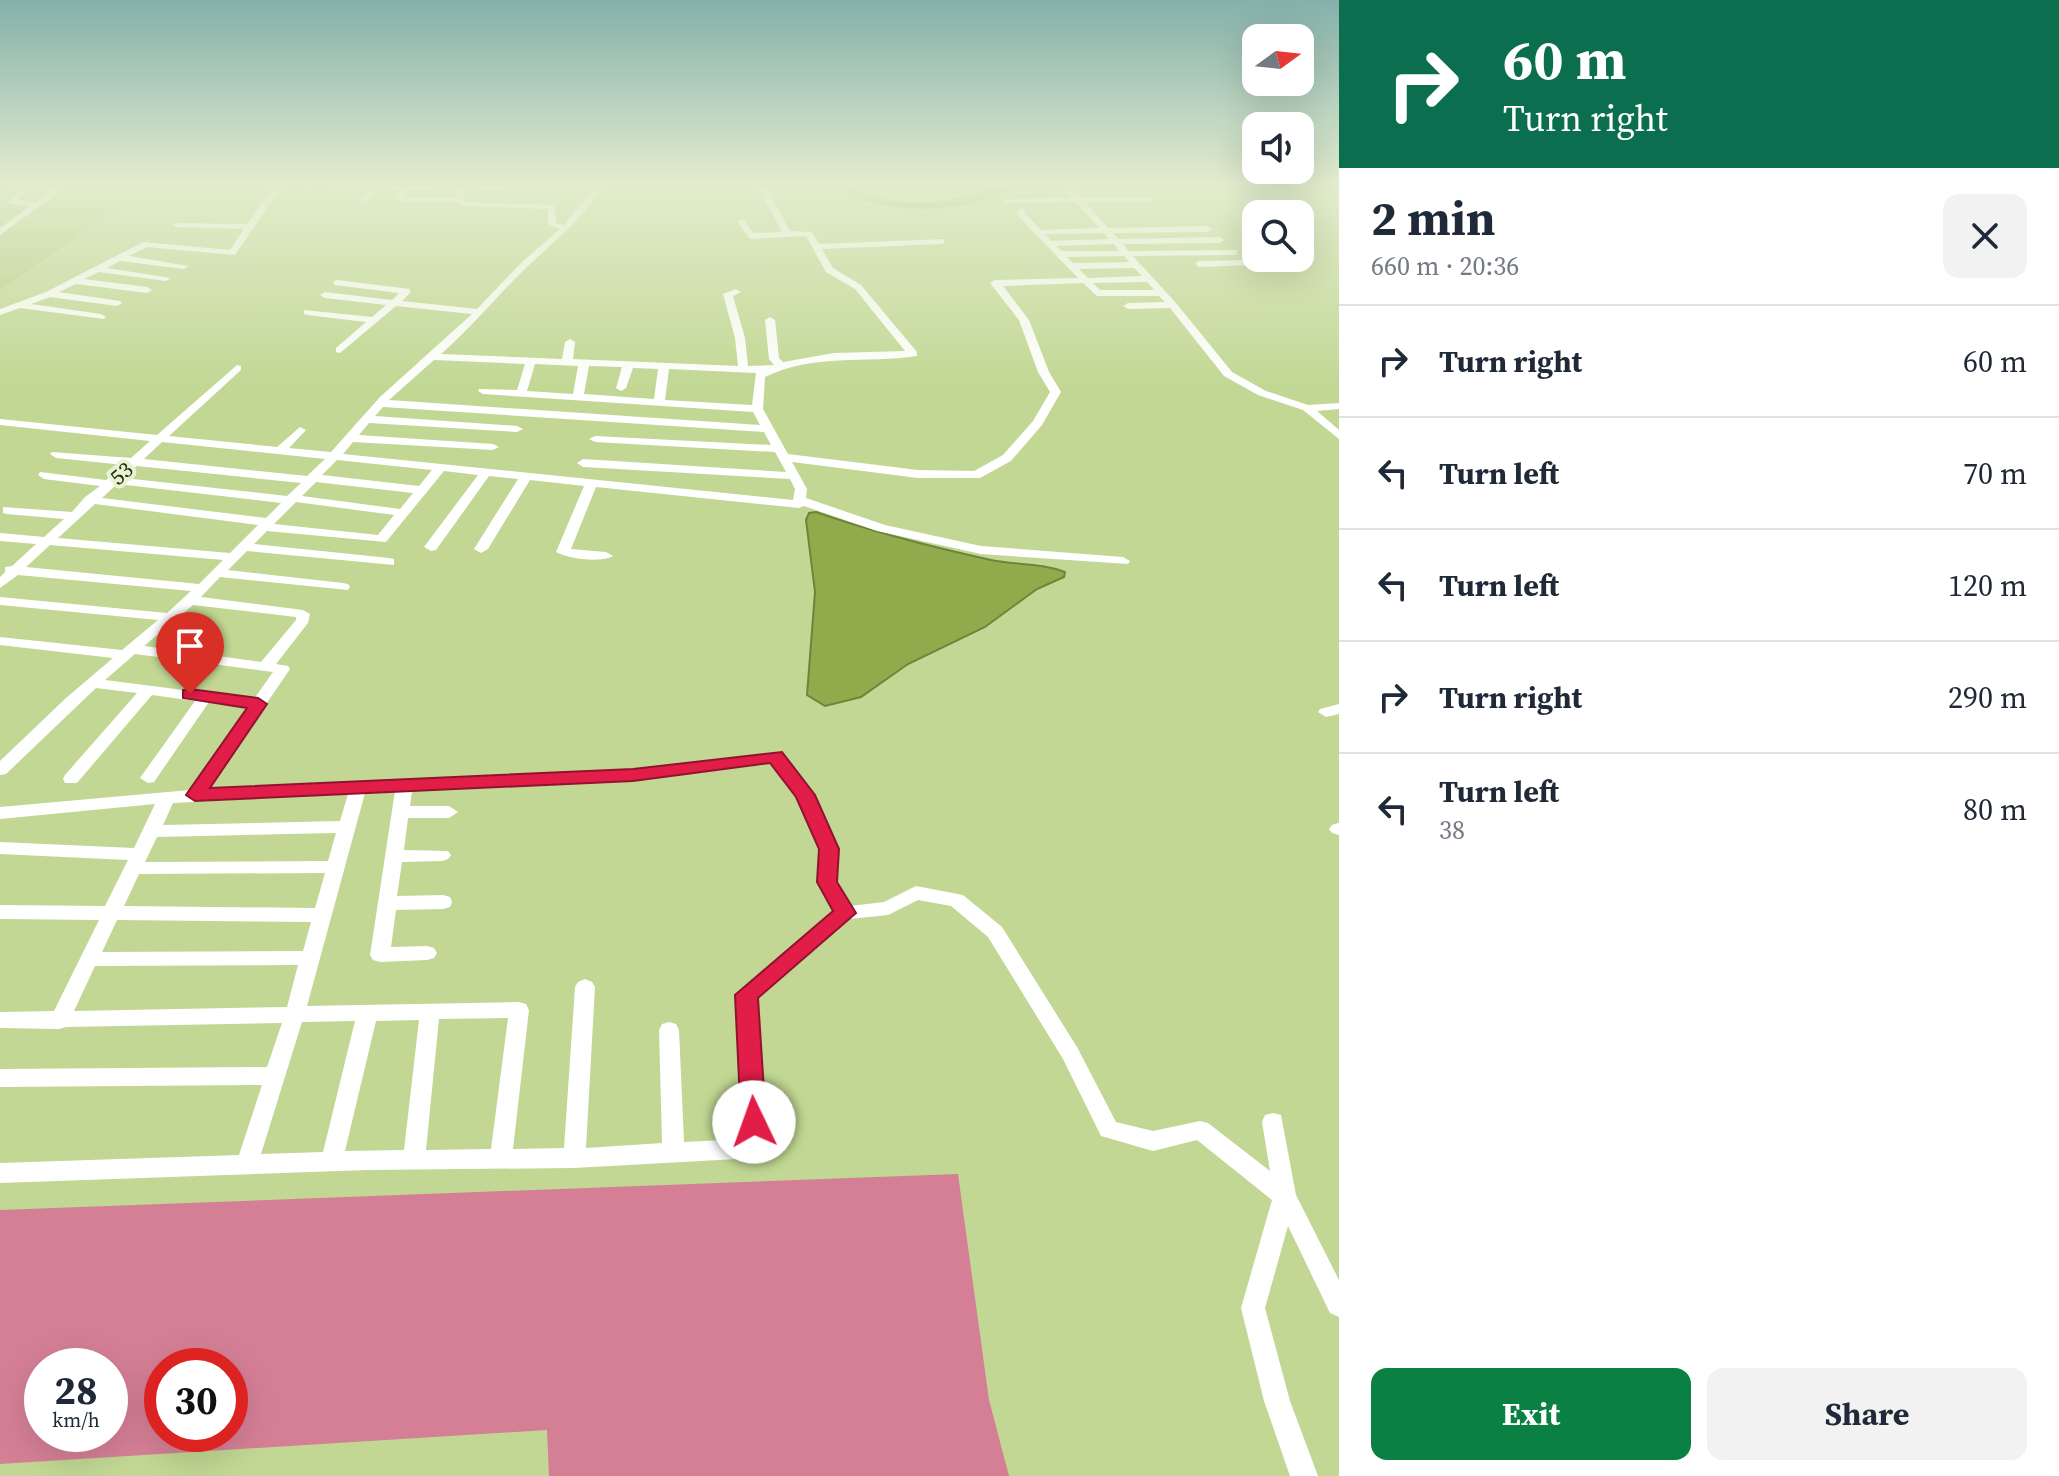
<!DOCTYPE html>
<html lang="en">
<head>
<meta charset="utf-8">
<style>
  :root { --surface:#fff; --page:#f2f2f3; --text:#1f2937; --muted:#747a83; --line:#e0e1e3; --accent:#0b8043 }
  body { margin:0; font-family:"Source Serif 4",serif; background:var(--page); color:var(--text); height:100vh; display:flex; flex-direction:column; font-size:30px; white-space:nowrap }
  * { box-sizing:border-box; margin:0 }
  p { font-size:26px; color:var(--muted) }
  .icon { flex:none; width:44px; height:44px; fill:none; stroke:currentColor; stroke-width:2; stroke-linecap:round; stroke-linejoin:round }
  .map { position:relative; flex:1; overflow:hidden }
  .sheet { display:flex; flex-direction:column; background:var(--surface); width:720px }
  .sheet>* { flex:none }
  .hud { background:#0b6e4f; color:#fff; overflow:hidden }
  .needle { width:52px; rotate:75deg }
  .controls { position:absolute; left:1242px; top:24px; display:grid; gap:16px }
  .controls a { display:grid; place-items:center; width:72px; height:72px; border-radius:16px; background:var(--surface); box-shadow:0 8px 32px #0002; font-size:40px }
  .speed { position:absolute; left:24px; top:1348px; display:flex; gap:16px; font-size:40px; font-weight:700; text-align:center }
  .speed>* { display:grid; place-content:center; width:104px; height:104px; border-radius:50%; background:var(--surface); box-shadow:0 8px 32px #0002; line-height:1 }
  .speed small { font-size:20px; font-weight:400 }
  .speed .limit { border:12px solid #d22; background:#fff; color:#111 }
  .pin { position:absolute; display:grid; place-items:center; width:68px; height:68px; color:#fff; margin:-82px -34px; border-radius:50% 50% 50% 0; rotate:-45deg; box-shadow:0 0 8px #0007 }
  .pin .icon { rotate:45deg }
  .me { position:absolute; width:88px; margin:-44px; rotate:357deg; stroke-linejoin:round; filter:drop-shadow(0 0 6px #0008) }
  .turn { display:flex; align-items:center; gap:28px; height:168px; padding:0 32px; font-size:36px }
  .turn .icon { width:104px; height:104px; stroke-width:2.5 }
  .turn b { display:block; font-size:56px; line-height:68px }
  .round { display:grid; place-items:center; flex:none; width:84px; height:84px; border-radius:16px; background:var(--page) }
  .summary { display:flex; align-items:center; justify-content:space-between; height:136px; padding:0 32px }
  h1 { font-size:48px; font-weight:700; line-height:60px }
  .button { display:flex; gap:16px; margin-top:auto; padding:16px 32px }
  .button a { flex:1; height:92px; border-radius:16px; background:var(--accent); color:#fff; font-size:32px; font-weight:700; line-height:92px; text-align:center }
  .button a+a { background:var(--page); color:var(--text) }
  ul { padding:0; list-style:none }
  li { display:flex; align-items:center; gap:24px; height:112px; padding:0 32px; border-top:2px solid var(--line) }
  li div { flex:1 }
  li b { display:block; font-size:30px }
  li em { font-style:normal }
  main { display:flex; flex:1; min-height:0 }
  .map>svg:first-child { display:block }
  .built { fill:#b4cc81 }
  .green { fill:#d57f96; fill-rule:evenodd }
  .water { fill:#8fab4c; stroke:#6e843a; stroke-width:2 }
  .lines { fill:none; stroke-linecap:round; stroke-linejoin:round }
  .river { fill:#8fab4c; fill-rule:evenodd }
  .minor { fill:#fff; fill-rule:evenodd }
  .route { fill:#e11d48; stroke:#92132f; stroke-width:2 }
  .labels { text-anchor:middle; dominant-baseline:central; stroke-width:8; stroke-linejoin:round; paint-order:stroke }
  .far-street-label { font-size:22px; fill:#222a0f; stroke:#e7f3d1 }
</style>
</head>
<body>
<main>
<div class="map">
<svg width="1339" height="1476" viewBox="0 0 1339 1476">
  <rect width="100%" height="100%" fill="#c1d793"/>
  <path class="built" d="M4,184L270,185L268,188H183L168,199H132L0,290V187Z"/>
  <path class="green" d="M958,1174L989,1400L1009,1476H549L547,1430L0,1464V1210ZM42,1366H110V1434H42ZM162,1366H230V1434H162Z"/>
  <path class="water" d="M816,512C873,532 932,547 991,560C1016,565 1041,563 1065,572L1064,577L1037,589L985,627L908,664L861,697L825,706L807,695L815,592L806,520L809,513Z"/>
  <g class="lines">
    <path class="river" d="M849,184H860L857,191C893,206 931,205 969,195C986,191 1000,184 1018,184C970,214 898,216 847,194Z"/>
    <path class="minor" d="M10,184L56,188L60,184H70L0,235V228L30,206L9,204V200L20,191L7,190ZM28,191L50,192L36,202L18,200Z
      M275,184H283L235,255L147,247L129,256L188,266L184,269L120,261L107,268L171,278L166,281L99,272L84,279L147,287L152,290L147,293L76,284L59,292L120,301L122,303L117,306L50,297L31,304L101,314L106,317L104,319L20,308L0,315V309L46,292L143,242L230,250L244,229L176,227L172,225L176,223L247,224Z
      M289,184L462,187L609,184L602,186C584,219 554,241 527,267C498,295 472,327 441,354L562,359L565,342L570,339L575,342L573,359L738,366L735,338L723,294L736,289L741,292L733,296L745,338L748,366L774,365L769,359L765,320L770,317L775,320L779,358L783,362L834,353L905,351L855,289L826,272L806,236L750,239L737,221L744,219L753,233L782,232L756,184H764L790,231L812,232L819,244L944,239V243L941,244L822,249L833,268L861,285L917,352V356C865,364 814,353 765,377L763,409L788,454L918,470L974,471L1003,455L1033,421L1050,392L1038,372L1019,320L990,283L995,280L1078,278L1017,215L1019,209H1025V213L1041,230L1099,228L1076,202L1006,203L1003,199L1072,198L1061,184H1069L1081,198L1150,197L1153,201L1085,202L1108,228L1208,226L1212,229L1208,232L1113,233L1118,239L1220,237L1224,240L1220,243L1123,244L1128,251L1237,250V254L1234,255L1133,256L1176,303L1232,372L1266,391L1308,405L1339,403V409L1317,411L1339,430V439L1303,410L1258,395L1224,376L1170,308L1128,309L1123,306L1128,303L1165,302L1159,296H1097L1083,283L1003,286L1029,320L1049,372L1061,392L1042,425L1011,461L980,478H918L792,462L807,489L806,498L885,525L981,546L1123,557L1130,561L1128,564L981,554L877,531L804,506L799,508L596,487L571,549L606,552L613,556C601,563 568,559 556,552L584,486L530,480L488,549L481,553L474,549L518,479L489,476L436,550L431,551L424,547L478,475L444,471L386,542L267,531L254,544L389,558L394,559V565L247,551L228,570L343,583L348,584L350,587L348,590L220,577L201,597L303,610L310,614L308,623L276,664L288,666L290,669L208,789L633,770L775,752L781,753L813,795L838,849L836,882L850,906L884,902L916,886L963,895L1002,927L1077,1047L1116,1122L1153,1131L1200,1121L1208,1123L1270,1171L1262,1122L1265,1115L1273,1113L1281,1115L1296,1195L1339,1280V1317L1330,1313L1288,1226L1265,1308L1290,1401L1318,1476H1290L1264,1401L1241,1308L1272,1200L1197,1140L1153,1151L1101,1136L1063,1059L988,937L951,906L918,900L888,915L850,919L757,998L766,1148L763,1155L755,1158L574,1168L368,1170L0,1183V1163L239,1155L262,1085L0,1087V1069L267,1067L282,1023L66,1027L59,1029L0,1028V1012L54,1011L99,920L0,919V905L105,906L128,860L0,854V842L134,848L155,804L0,819V807L190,790L248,707L209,702L154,782L148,783L140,778L195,701L152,695L77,783H65L63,779L65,775L137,693L96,688L6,774L0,775V761L66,698L113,658L0,645V637L122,650L158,620L0,605V597L167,613L191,591L18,575L0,588V577L5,572V567L12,566L36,544L0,541V533L44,537L64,519L7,514L3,513V507L72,512L85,497L100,486L44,479L38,475L40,472L106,480L124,465L56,458L50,454L52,452L131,458L150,441L0,425V419L157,435L237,365L241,366V370L169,436L277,447L300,427L306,430L289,448L331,452L380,397L472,314L396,306L340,353L336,352V348L366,322L307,315L304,314V310L372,317L386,305L325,298L320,295L325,292L392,300L399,293L334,285V281L337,280L410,289V293L402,301L477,309L522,262L560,229L548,224V209L462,206L458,202L399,201L395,199L401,190L379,189L363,204L359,202L371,189ZM595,187L564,225L556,223L555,205L466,202L463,191ZM409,190L456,191L457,198L404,197ZM1104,233L1109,239L1051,241L1045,234ZM1114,244L1119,251H1062L1056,246ZM1124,256L1129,262L1073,263L1067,257ZM1134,268L1142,276L1088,278L1079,269ZM1147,282L1154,290H1100L1093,283ZM434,360L525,364L517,390L479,389L478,391L483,394L753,412L760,425L389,400ZM535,364L578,366L573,394L527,391ZM589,366L622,367L616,388L621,391L626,388L633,368L658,369L654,399L584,394ZM669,369L756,373L752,405L665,400ZM383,407L764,432L771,445L595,436L589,439L595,442L775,452L786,472L583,459L577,463L583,467L790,479L795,489L793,500L343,454L353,442L493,450L499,447L493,444L359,435L369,423L517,432L523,429L517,426L375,416ZM162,442L325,459L307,476L144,459ZM337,460L432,470L419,486L322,475ZM137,466L301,483L287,496L124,478ZM316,482L413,493L400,509L302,496ZM117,484L281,503L266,518L102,498ZM296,502L394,515L378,535L274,524ZM95,504L258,525L230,553L58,538ZM50,545L223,560L199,584L26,567ZM193,605L296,617V620L261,662L144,646ZM135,654L265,671L273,672L254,699L105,680ZM771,763L797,797L820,849L818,882L835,911L740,990L737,995L744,1139L684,1142L679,1030L676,1024L669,1022L662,1024L659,1030L662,1143L586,1148L595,987L592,982L585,979L578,982L575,987L564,1148L513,1149L529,1010L526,1004L519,1002L307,1006L365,793L395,791L370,955L373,960L380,962L427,960L434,958L437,953L434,948L427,946L391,947L396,910L443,909L450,907L452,902L450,897L443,895L397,896L402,862L442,861L448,859L451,855L448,851L404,850L408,818H449L458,812L449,806H410L412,791L633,780ZM348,794L340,821L163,825L173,803ZM336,833L328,861L145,862L157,837ZM325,873L315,908L124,906L139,874ZM117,920L311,922L303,951L102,952ZM298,965L287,1007L74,1011L95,966ZM508,1018L491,1149L426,1150L439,1019ZM419,1020L404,1150L345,1151L376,1021ZM355,1021L323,1152L261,1154L302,1022Z
      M1248,260L1251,261V265L1199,267L1195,264L1199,261Z
      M1339,704V714L1326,717L1318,712L1320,709Z
      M1338,823H1339V835L1332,833L1329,829L1332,825Z"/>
  </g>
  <linearGradient id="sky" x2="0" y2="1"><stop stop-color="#84b0aa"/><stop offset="0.47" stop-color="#e3edce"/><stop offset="1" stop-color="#e3edce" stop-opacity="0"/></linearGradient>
  <rect width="1339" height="391" fill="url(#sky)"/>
  <path class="route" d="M190,689L258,698L267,704L210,788L633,769L782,752L815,795L839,849L837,882L856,913L758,998L766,1122L762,1129L754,1132L745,1129L741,1122L735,995L833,911L817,882L819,849L796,797L770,763L633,781L195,801L186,795L247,708L183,698V690Z"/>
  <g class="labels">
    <g class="far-street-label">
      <text transform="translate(121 473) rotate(-41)">53</text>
    </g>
  </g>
</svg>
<div class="controls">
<a><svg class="needle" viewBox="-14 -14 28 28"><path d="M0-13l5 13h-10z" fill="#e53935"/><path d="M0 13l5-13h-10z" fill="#747a83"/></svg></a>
<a><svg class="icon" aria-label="sound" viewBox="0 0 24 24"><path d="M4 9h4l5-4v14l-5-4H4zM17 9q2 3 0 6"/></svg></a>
<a><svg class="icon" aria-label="search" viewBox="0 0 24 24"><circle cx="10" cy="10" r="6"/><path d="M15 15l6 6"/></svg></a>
</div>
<div class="speed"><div>28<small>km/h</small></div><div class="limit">30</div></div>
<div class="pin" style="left:190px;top:694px;background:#d93025"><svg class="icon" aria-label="arrive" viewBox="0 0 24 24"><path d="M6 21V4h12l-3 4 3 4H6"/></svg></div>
<svg class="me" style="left:754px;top:1122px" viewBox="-20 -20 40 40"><circle r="19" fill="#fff"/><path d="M0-13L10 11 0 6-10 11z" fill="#e11d48"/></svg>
</div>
<section class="sheet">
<div class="hud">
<div class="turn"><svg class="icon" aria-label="right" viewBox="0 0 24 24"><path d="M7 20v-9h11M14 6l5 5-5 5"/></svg><div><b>60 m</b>Turn right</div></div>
</div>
<div class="summary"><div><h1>2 min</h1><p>660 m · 20:36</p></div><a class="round"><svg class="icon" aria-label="close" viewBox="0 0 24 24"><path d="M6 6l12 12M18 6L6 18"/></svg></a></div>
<ul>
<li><svg class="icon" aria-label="right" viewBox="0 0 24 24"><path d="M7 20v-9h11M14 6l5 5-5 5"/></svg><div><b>Turn right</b></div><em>60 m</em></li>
<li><svg class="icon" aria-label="left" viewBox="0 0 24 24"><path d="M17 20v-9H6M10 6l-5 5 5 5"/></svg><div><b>Turn left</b></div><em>70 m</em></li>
<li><svg class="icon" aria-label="left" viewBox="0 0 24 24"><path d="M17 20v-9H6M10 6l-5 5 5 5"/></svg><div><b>Turn left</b></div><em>120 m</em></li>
<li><svg class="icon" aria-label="right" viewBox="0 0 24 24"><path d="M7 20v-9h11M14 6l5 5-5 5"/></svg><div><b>Turn right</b></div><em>290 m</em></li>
<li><svg class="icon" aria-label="left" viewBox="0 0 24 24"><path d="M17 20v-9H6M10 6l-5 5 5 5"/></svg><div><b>Turn left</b><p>38</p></div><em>80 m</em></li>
</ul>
<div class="button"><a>Exit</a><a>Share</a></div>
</section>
</main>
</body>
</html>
